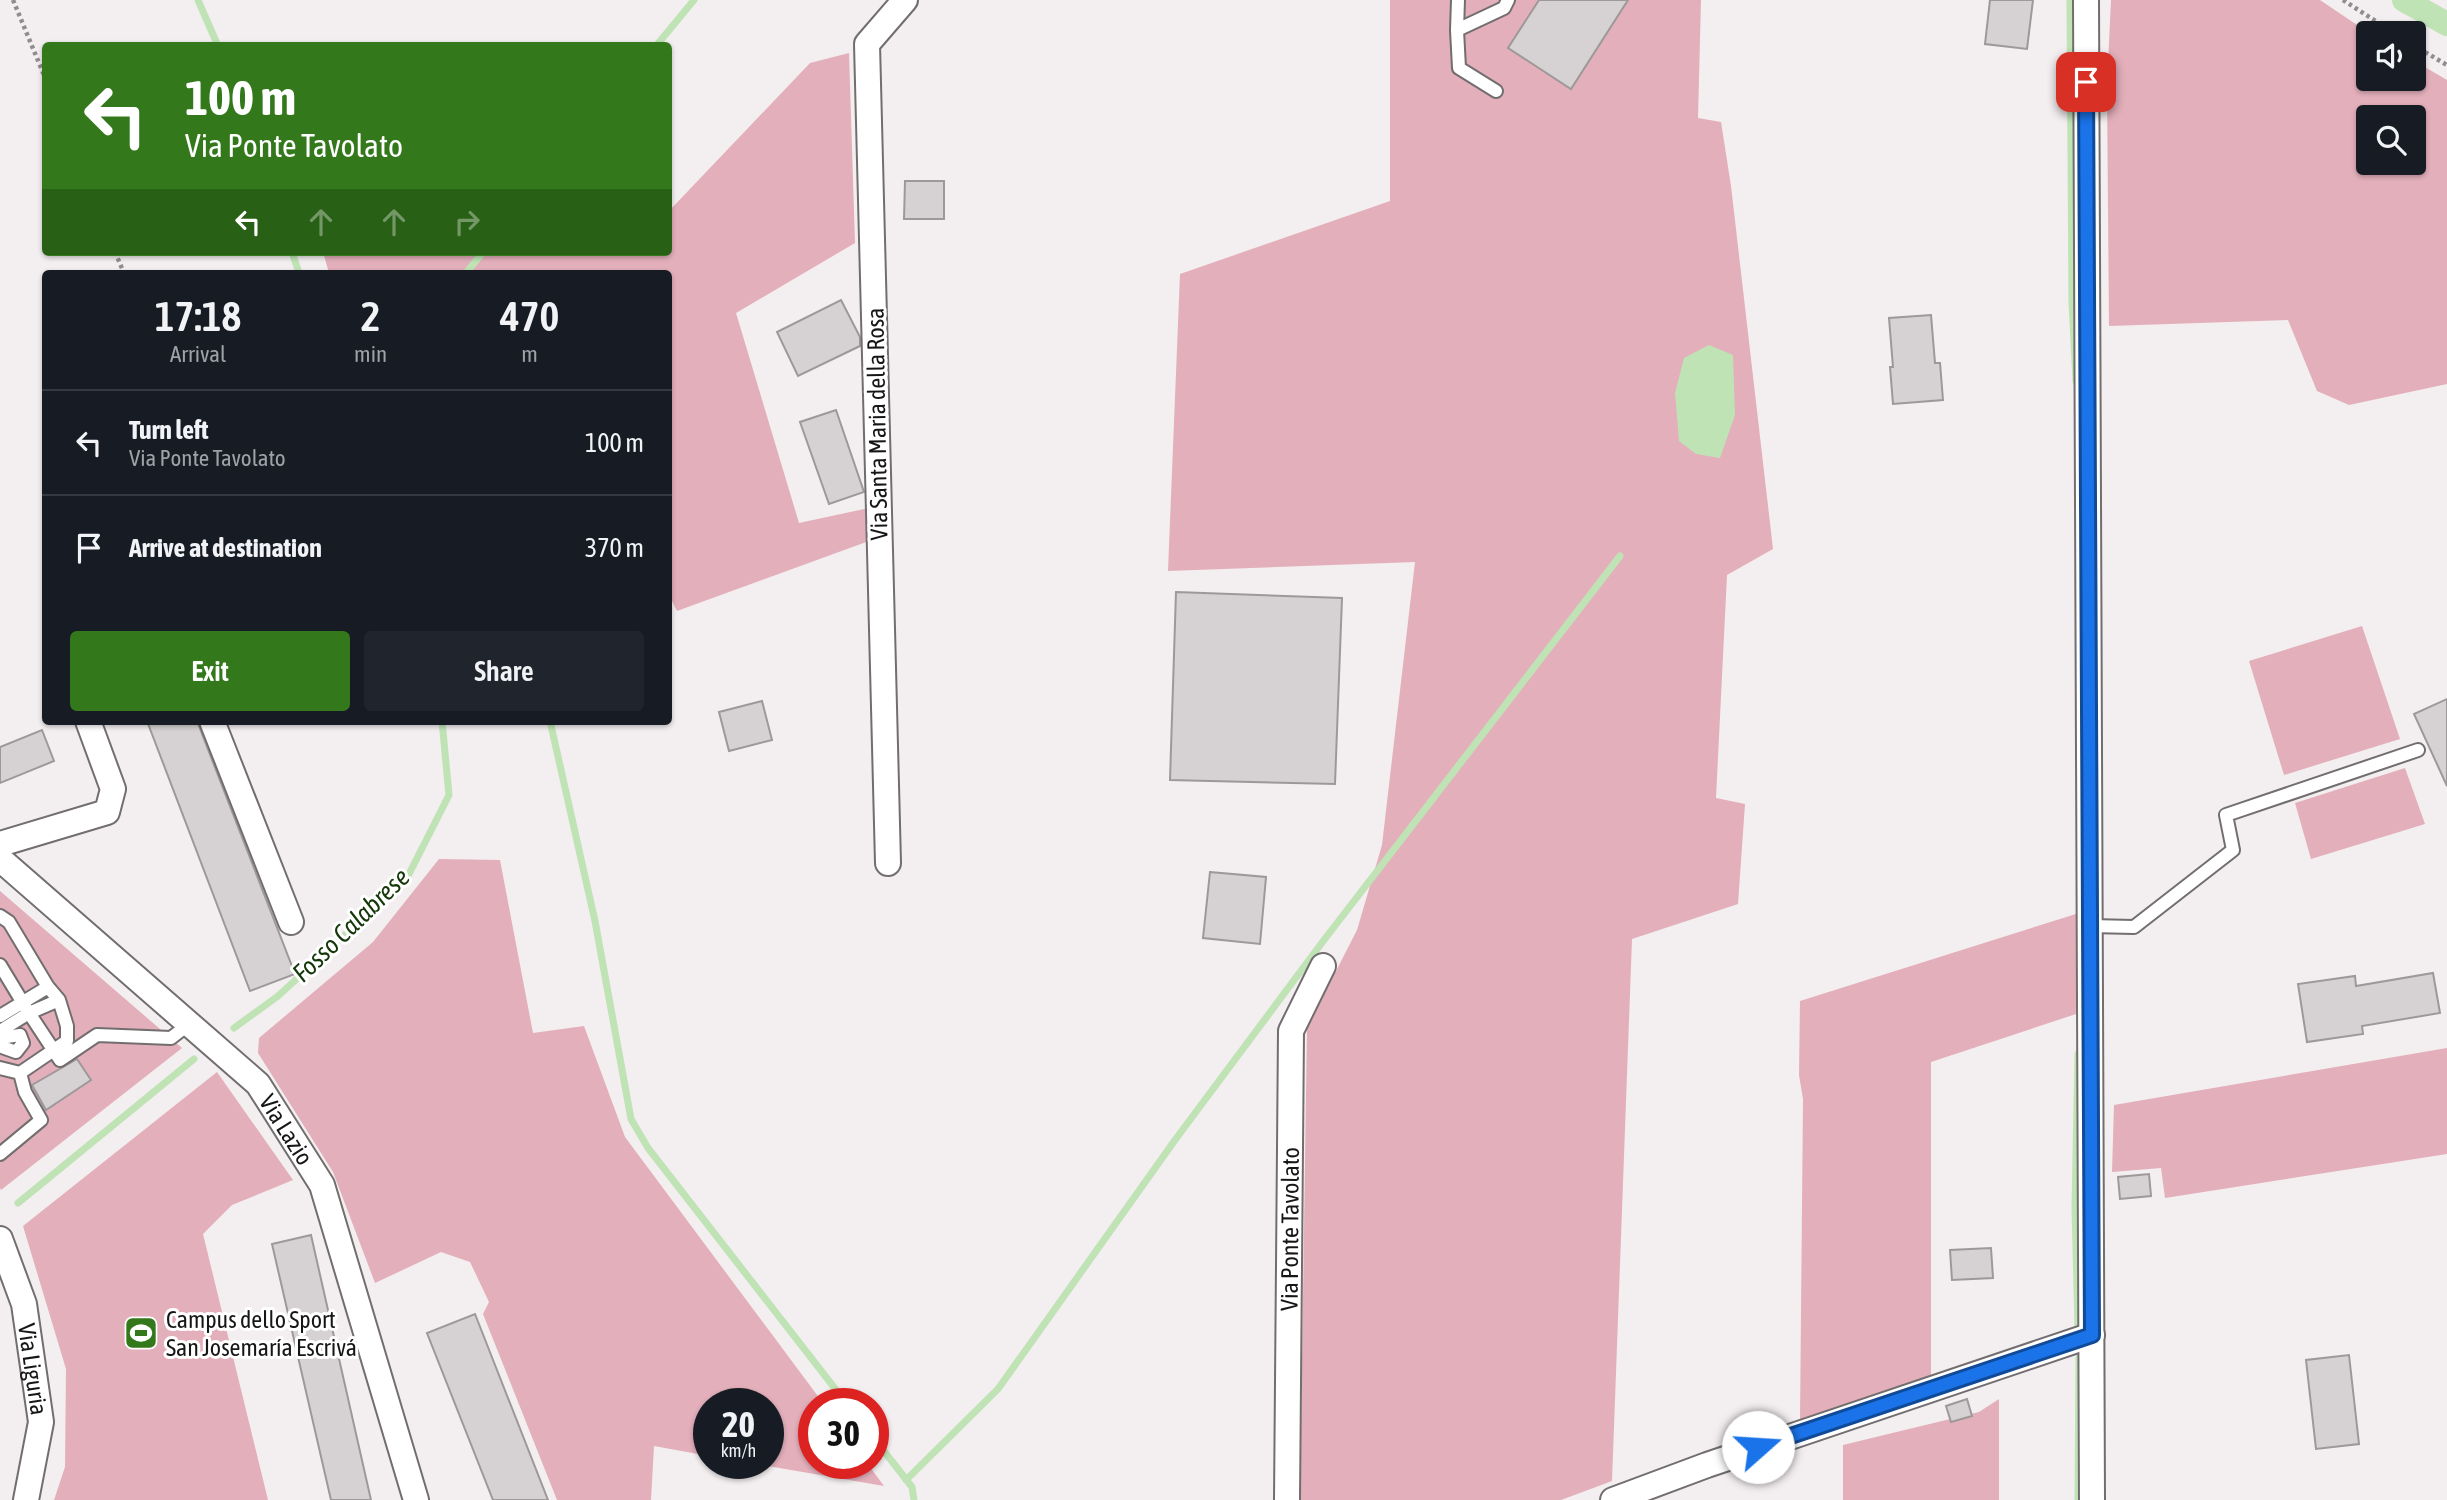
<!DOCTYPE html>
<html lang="en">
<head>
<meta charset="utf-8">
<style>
  :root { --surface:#171b24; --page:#20242c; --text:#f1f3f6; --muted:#9ea1a6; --line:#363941; --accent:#33791b }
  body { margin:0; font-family:"Asap Condensed",sans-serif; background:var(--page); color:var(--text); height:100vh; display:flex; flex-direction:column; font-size:26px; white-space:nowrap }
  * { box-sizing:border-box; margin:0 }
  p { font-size:23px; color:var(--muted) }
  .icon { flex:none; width:38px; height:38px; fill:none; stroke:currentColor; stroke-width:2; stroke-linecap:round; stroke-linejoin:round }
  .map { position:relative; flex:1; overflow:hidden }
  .panel { position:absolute; left:42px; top:270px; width:630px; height:455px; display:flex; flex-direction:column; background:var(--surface); border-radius:7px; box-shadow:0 2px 5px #0004 }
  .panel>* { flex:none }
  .banner { position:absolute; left:42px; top:42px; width:630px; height:214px; border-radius:7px; box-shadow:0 2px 5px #0004; background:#33791b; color:#fff; overflow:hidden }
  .fabs { position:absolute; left:2356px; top:21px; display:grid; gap:14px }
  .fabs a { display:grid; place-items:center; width:70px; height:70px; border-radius:7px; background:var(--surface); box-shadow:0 2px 5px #0004; font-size:35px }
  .speed { position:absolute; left:693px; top:1388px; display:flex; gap:14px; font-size:35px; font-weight:700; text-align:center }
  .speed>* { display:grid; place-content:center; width:91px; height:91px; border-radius:50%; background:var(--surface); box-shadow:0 2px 5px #0004; line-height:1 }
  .speed small { font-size:18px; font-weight:400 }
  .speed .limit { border:10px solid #d22; background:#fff; color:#111 }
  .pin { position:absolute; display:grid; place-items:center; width:60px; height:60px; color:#fff; margin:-30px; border-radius:14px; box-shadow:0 4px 10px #0006 }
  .me { position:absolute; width:77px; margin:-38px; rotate:71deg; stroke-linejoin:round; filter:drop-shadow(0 0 5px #0008) }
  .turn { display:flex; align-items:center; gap:24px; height:147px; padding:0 28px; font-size:32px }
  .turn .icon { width:91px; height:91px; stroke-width:2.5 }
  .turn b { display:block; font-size:49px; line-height:60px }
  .lanes { display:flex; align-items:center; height:66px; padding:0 28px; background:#0003; justify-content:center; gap:35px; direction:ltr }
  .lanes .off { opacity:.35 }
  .eta { display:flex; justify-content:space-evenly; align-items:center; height:119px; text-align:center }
  .eta b { font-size:42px; font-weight:600; line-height:49px }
  .primary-button { display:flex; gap:14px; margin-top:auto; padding:14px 28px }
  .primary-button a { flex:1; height:80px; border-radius:7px; background:var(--accent); color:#fff; font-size:28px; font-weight:600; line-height:80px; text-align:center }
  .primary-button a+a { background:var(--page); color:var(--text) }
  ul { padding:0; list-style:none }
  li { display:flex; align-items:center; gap:21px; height:105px; padding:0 28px; border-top:2px solid var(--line) }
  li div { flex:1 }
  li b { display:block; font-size:26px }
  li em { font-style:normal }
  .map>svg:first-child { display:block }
  .green { fill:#e3afbb; fill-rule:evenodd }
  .water { fill:#bfe3b5 }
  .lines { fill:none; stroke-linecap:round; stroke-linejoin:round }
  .stream { stroke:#bfe3b5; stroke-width:7 }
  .canal { stroke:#bfe3b5; stroke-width:24 }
  .building { fill:#d6d2d3; stroke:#9d999a; stroke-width:2 }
  .lane-casing { stroke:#726e6f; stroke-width:16 }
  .street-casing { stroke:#726e6f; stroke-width:28 }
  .path { stroke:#908d8e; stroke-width:4.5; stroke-dasharray:3.5 3.5; stroke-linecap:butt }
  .lane { stroke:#fff; stroke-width:12 }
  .street { stroke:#fff; stroke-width:24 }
  .route-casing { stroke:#114b97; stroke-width:18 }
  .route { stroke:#1a73e8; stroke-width:12 }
  .labels { text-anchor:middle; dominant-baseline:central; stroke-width:6; stroke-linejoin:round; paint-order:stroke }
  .street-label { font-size:24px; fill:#171616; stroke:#fff }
  .poi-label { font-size:24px; fill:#171616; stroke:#fff; text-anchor:start }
  .water-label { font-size:26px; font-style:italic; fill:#143709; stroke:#fff }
</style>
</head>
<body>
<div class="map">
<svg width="2447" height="1500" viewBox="0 0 2447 1500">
  <rect width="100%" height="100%" fill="#f3eeef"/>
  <path class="green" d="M1390,0H1701L1698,118L1721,122L1731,186L1773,549L1727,575L1716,798L1745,804L1738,904L1632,939L1612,1481L1561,1500H1300L1307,1028L1357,930L1382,845L1415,562L1168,571L1180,274L1390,201Z
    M2111,0H2320L2369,33L2368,79H2413V60L2447,80V384L2349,405L2317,391L2288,320L2109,326L2107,85ZM2368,117H2413V163H2368Z
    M849,53L855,243L736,313L799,523L869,508V541L677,611L668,593V273H329L323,252H668L669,211L810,63Z
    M2362,626L2400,739L2284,775L2249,661Z
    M2405,768L2425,824L2311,859L2295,803Z
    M439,859L500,860L533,1033L584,1026L625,1137L823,1403L814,1404V1463H867L884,1486L751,1463H768V1404H709V1456L654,1446L651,1500H557L483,1314L489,1302L470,1262L441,1252L375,1283L333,1172L258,1053L259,1038L373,942Z
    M0,891L182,1048L1,1190L0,1188Z
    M2079,913L2076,1014L1931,1062V1378L1800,1422L1803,1099L1799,1075L1800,1001Z
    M2447,1048V1154L2165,1198L2161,1168L2112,1172L2114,1105Z
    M217,1072L293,1180L232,1205L203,1234L268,1500H54L65,1467L66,1369L23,1226Z
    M1999,1399V1500H1843V1445L1979,1412Z"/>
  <path class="water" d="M1709,345L1733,355L1735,415L1720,458L1696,454L1679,441L1675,393L1684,358Z"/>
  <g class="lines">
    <path class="stream" d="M198,0L218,46
      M2070,0L2072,302L2076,381
      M656,46L694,0
      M292,252L299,273
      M466,273L483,252
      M550,721L595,921L631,1119L648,1148L847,1404
      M234,1028L278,996L407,878L449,795L442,721
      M18,1203L194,1059
      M2078,1329L2075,1207L2078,1054
      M873,1437L912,1487L914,1500
      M906,1480L998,1389L1175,1140L1324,940L1620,556
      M2078,1500L2079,1358"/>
    <path class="canal" d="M2404,0L2447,24"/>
  </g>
  <path class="building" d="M1539,0H1628L1571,89L1508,48Z
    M1990,0H2033L2027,49L1985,44Z
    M905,181H944V219H904Z
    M841,300L860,337V346L798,376L777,332Z
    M1931,315L1935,363H1940L1943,400L1893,404L1890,367H1893L1889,318Z
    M836,410L864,492L829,504L800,422Z
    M1176,592L1342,598L1335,784L1170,780Z
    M2447,699V786L2414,714Z
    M762,701L772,740L729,751L719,712Z
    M147,721H197L295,974L250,991Z
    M42,730L54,761L0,783V747Z
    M1210,872L1266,877L1260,944L1203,938Z
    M2433,973L2440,1013L2362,1026L2363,1034L2307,1042L2298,984L2355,976L2356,986Z
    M77,1059L91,1080L46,1110L32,1085Z
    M2149,1174L2151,1196L2120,1199L2118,1177Z
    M311,1235L371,1500H331L272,1244Z
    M1991,1248L1993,1278L1952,1280L1950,1250Z
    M475,1314L548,1500H493L427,1333Z
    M2349,1355L2359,1444L2316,1449L2306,1360Z
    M1967,1399L1972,1416L1951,1422L1946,1406Z"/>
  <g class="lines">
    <defs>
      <path id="lane" d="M1457,30L1458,0
        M1496,91L1459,68L1457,30L1504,8L1508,0
        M0,916L9,922L48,987L59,1000L67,1026V1041L20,1073L0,1068
        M2090,926L2134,927L2233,850L2226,815L2418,750
        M0,965L29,1013L60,1060L97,1035L171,1038L189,1024
        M0,1016L48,987
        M0,1031L29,1013L59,1000
        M0,1038L20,1035L23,1043L16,1052L2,1047L0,1041
        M0,1154L41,1120L25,1092L20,1073"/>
      <g id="street">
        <path d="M2086,0L2092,1500"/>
        <path d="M212,721L291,922"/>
        <path d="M0,844L107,812L113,789L88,721"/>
        <path id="s1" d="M0,859L258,1084L322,1185L416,1500"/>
        <path d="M888,863L867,44L905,0"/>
        <path id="s2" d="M0,1239L24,1304L41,1422L26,1500"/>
        <path id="s3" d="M1287,1500L1291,1031L1323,966"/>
        <path d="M1613,1500L1707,1465L2092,1335"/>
      </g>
    </defs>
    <use href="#lane" class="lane-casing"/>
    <use href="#street" class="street-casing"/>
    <path class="path" d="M13,0L46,80
      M2343,0L2394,33
      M2413,45L2447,65
      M115,252L124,273"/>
    <use href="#lane" class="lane"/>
    <use href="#street" class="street"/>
  </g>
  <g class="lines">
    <defs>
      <path id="route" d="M1758,1447L2092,1335L2086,82"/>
    </defs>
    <use href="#route" class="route-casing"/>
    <use href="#route" class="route"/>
  </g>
  <defs>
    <symbol id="stadium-square" viewBox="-11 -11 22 22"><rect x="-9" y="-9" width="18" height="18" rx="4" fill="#33791b" stroke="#fff"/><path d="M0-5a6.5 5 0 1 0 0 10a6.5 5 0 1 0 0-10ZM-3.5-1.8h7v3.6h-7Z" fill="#fff"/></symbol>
  </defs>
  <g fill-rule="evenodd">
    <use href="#stadium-square" x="122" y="1314" width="38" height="38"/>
  </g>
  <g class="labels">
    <g class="street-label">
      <text transform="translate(877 424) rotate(-91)">Via Santa Maria della Rosa</text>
      <text stroke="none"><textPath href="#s1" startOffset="396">Via Lazio</textPath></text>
      <text stroke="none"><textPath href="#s3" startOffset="271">Via Ponte Tavolato</textPath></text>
      <text stroke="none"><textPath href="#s2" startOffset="135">Via Liguria</textPath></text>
    </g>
    <g class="poi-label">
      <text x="166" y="1319">Campus dello Sport<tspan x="166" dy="28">San Josemaría Escrivá</tspan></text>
    </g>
    <g class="water-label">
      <text transform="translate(351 925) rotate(-44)">Fosso Calabrese</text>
    </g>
  </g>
</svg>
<div class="fabs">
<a><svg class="icon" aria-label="sound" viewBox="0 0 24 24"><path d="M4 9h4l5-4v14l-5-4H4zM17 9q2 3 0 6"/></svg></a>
<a><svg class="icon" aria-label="search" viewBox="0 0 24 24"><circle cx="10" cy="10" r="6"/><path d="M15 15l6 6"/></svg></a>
</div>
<div class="speed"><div>20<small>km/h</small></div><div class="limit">30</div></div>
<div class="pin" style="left:2086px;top:82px;background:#d93025"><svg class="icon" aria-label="arrive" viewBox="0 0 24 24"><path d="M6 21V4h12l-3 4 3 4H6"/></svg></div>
<svg class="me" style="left:1758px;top:1447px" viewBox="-20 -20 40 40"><circle r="19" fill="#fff"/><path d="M0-13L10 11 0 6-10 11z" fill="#1a73e8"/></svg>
<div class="banner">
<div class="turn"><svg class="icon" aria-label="left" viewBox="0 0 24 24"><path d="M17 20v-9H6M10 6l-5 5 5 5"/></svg><div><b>100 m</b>Via Ponte Tavolato</div></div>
<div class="lanes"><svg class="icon" aria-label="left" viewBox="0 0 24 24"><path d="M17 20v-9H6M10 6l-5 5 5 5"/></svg><svg class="icon off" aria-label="ahead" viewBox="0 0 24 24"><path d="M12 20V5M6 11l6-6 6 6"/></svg><svg class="icon off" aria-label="ahead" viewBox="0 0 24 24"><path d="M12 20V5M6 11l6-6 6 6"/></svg><svg class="icon off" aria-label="right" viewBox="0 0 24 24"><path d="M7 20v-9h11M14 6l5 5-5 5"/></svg></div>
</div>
<section class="panel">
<div class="eta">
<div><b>17:18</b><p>Arrival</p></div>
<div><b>2</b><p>min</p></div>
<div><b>470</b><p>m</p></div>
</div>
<ul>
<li><svg class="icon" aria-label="left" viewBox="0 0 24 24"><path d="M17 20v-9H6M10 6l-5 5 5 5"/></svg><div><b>Turn left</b><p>Via Ponte Tavolato</p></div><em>100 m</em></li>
<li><svg class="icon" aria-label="arrive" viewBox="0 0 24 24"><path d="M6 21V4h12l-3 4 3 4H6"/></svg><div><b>Arrive at destination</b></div><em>370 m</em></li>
</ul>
<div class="primary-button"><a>Exit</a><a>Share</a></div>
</section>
</div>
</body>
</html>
